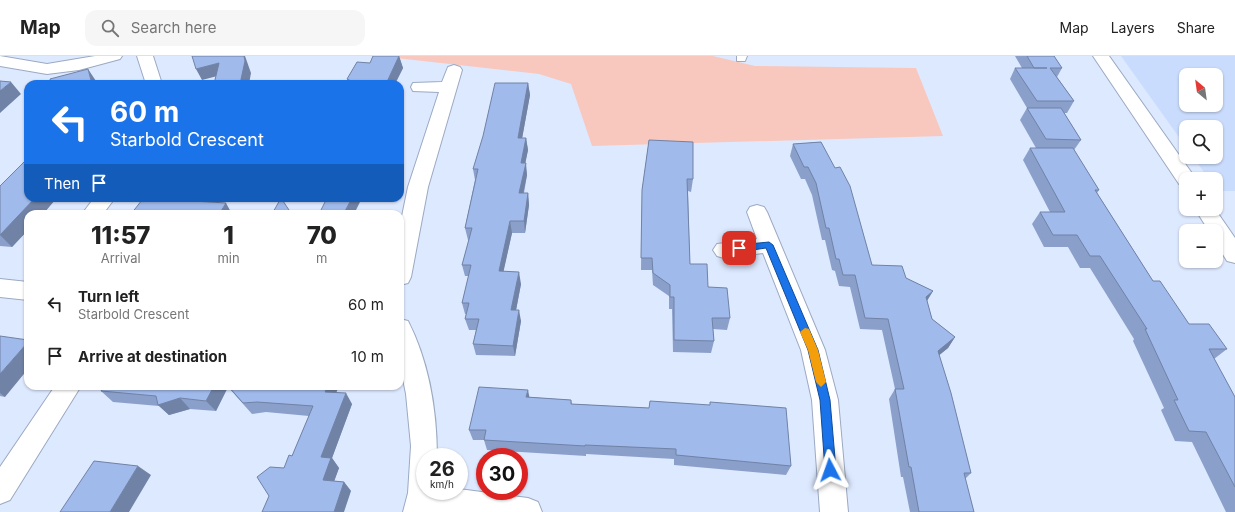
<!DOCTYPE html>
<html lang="en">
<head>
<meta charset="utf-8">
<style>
  :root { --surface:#fff; --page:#f6f6f6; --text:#222; --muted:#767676; --line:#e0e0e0 }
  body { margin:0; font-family:Inter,sans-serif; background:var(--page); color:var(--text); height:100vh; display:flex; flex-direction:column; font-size:15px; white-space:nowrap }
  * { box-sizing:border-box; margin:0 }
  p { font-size:13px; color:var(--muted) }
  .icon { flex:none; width:22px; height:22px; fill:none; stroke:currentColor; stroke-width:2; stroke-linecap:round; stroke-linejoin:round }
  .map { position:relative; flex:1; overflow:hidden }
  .panel { position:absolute; left:24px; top:154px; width:380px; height:180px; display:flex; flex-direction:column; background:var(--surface); border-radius:12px; box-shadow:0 1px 3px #0004 }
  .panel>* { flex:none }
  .guide { position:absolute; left:24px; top:24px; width:380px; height:122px; border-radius:12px; box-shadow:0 1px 3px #0004; background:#1a73e8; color:#fff; overflow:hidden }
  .needle { width:26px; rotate:331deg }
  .fabs { position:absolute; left:1179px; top:12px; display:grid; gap:8px }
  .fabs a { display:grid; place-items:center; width:44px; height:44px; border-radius:8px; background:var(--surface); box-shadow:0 1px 3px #0004; font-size:20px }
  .speed { position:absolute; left:416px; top:392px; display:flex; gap:8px; font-size:20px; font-weight:700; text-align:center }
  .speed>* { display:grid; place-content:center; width:52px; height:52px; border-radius:50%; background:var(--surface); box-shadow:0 1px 3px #0004; line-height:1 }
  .speed small { font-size:10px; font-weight:400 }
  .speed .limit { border:6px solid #d22; background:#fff; color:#111 }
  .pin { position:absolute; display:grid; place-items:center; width:34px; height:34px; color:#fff; margin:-17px; border-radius:8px; box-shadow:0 2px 6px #0006 }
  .me { position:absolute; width:44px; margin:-22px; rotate:356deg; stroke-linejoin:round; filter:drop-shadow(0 0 3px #0008) }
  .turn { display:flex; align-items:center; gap:14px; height:84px; padding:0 20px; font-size:18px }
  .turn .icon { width:52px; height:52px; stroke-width:2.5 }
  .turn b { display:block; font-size:28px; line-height:34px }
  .then { display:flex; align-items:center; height:38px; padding:0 20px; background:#0003; gap:8px; font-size:15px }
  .eta { display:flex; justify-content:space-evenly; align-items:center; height:68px; text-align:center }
  .eta b { font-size:24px; font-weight:800; line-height:28px }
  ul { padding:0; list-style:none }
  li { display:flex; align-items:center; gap:12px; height:52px; padding:0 20px }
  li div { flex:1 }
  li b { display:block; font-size:15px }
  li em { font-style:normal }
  header { display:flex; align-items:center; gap:24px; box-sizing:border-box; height:56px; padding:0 20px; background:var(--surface); border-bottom:1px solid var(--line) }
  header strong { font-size:19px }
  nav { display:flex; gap:22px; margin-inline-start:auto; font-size:14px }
  .search { width:280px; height:36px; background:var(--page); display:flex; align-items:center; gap:10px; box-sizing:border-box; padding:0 14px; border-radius:12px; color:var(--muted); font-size:15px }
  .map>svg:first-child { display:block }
  .built { fill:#cadcfd; fill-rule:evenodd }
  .green { fill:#f8c8be }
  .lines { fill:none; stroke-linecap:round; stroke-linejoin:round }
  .service-casing { stroke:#9ba9c2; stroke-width:2 }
  .minor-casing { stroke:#9ba9c2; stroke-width:2 }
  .secondary-casing { stroke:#9ba9c2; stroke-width:2 }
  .service { fill:#fff; fill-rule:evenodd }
  .minor { fill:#fff; fill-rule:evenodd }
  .secondary { fill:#fff; fill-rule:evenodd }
  .wall { fill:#8aa0cb }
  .shaded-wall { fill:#7082a5 }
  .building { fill:#a0baec; stroke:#7082a5 }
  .route { fill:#1a73e8; stroke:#114b97 }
  .slow { fill:#f59e0b }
</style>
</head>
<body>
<header>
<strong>Map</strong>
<div class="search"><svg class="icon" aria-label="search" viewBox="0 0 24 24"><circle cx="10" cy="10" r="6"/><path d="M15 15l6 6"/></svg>Search here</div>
<nav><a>Map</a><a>Layers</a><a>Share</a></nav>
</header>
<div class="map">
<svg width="1235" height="456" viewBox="0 0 1235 456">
  <rect width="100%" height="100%" fill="#dde9ff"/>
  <path class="built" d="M1121,0H1235V135H1217L1216,123H1209L1193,101H1216V71H1186V91ZM1186,19H1216V49H1186Z"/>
  <path class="green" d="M378,0H713L755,10L916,12L943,80L592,90L571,28L539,18Z"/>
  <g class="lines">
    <defs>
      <path id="service" d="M737,0H747L745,5H737Z"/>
      <path id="minor" d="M0,0L47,8L95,0H122L120,3L79,14L47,18L0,10Z
        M137,0H153L162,28H146Z
        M454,9L460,11L462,14L428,131L411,221L408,227L400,229V170L408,131L439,36L413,35L411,31L413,27L442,26L448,11Z
        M94,142H115L103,158H82Z
        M757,149L764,151L767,156L825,294L838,344L848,456H820L812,344L801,294L763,197L724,202L717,200L713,194L717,188L757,183L747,156L750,151Z
        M0,223L28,226V244L0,241Z
        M400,263L408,265C429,306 437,356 437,401H425V435H459V433L528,442L538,446L542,456H403L408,437L411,390L406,338L400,308Z
        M55,330H81L10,444L0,448V411Z"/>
      <path id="secondary" d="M1093,0H1109L1196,123H1186V130L1179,128Z
        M1195,153H1215L1235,182V207L1227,205L1216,187V175H1209Z"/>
    </defs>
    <use href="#service" class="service-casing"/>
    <use href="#minor" class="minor-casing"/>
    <use href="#secondary" class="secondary-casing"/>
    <use href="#service" class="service"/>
    <use href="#minor" class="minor"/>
    <use href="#secondary" class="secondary"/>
  </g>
  <path class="wall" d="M399,0L403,12L395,28H348L347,23L370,7Z
    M1015,0H1054L1062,12L1057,21L1074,45L1067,57H1064L1081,84L1074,94L1099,134L1097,137L1153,225L1189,268L1227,293L1214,303L1235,341V456H1226L1192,386L1175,385L1161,354L1164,352L1133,285L1134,283L1090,212H1080L1068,191H1044L1032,168L1040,156H1050L1023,104L1030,92H1036L1020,64L1027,52L1010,23L1015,12H1022Z
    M528,27L530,39L522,82H526L528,94L525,107L527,119L524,137H528L529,149L525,177H512L503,216L521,228L516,254L521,265L515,300L476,299L473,288L476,274H469L465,263L466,258H465L462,247L469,220H465L462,209L469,184H468L465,172L475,124L473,113Z
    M649,84L693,123L691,136L688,135L690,208L708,231L730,262L727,274L713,273L714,285L711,297L673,296L672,253H669V240L653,229L652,214H641L642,134Z
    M821,86L872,209L906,222L933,235L927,245L932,263L955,281L948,292L939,299L971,417L965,423L974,456H910L903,421H901L889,343L895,333L882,274L860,273L850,231L839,230L835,215L832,214L825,184H822L812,139L805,123H801L790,100L793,88Z
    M0,130L28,142L55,144L43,158H28V174L12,191L0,190Z
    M0,280L5,341L0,340Z
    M104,330H339L336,337L352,348L332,402L339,412L334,425L344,426L351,435L284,412L292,400L309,360L266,356L252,358L228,331L216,355L190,353L169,359L159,350L113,346L101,335Z
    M529,341L571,344L572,348L649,352L710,349V346L791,410L786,419L674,409V403L586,398V400L487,394L484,384H473L469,374Z"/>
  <path class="shaded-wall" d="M244,0H245L251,17L249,28H240Z
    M399,0L403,12L395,28H386Z
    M219,7L225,18L202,24L196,13Z
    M88,13L96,25L97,28H92Z
    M11,26L21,38L0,57V35Z
    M528,27L530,39L520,94L518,82Z
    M526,82L528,94L523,119L521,107Z
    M526,107L527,119L521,148L519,137Z
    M528,137L529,149L525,177L524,165Z
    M35,142H53L55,144L43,158H28V174L12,191L0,179Z
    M178,142H194L185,155L177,144Z
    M352,142H362L354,158L344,157Z
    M226,147L232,158L221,155Z
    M510,165L512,177L501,227L499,215Z
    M519,216L521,228L514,265L511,254Z
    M933,235L926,246V241Z
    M519,254L521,265L515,300L513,290Z
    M955,281L948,292L931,306L938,295Z
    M28,286V313L5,341L0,337V318Z
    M214,330H227L228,331L216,355L206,345Z
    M328,330H339L332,346L325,336Z
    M528,334L530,344L526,341Z
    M346,337L352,348L332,402L339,412L331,434L323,424L321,401Z
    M180,342L190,353L169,359L158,349Z
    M138,410L151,419L129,456H110Z
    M344,426L351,435L344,456H334Z"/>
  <path class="building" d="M192,0H244L245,5L240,28H214L219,7L196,13Z
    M373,0H399L386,28H357L347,23L357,6L370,7Z
    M1027,0H1054L1062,12H1050L1074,45H1037L1015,12H1047H1034Z
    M88,13L92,28H51L50,23Z
    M0,25L11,26L0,35Z
    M495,27H528L518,82H526L521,107H526L519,137H528L524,165H510L499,215L519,216L511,254H519L513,290L473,288L479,263H465L469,247H462L471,209H462L472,172H465L478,113H473L483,80Z
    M1027,52H1061L1081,84L1046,83Z
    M649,84L693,86V123H687L690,208H707L708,231L727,232L730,262H712L714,285L674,284V241H670V229L653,217L652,202H641L642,134Z
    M821,86L835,112L840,111L850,130L872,209L902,210L906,222L933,235L926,241L932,263L955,281L938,295L951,337L971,417H964L974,456H919L911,411H909L895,333H904L888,263L865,262L855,219H843L839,203H836L829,172H826L816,127L808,111H804L793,88Z
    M1030,92H1073L1099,134H1095L1153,225H1160L1189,268H1209L1227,293H1209L1235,341V431L1206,376L1189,375L1174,344H1178L1145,273H1147L1100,200H1090L1077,179H1053L1040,156H1065Z
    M28,102V142H35L0,179V130Z
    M147,142H178L177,144L226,147L221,155L270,158H131L142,144H145Z
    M281,142L291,157L306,158H272Z
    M327,142H352L344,157L355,158H319Z
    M0,280L28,284V286L0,318Z
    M104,330H214L206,345L180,342L158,349L156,340L101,335Z
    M228,330H328L325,336L346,337L321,401L331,402L323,424L344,426L334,456H262L269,440L257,421L270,411L284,412L289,399L292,400L313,350L257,346L243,347Z
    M479,331L528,334L526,341L571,344V348L649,352L650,345L710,349V346L786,352L791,410L676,399V393L585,389V390L484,384L486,374H469Z
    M94,405L138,410L110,456H60Z"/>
  <path class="route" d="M769,186L773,189L818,294L830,344L836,414L834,418L830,419L827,418L825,414L820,344L808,294L766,192L739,196L735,192L739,189Z"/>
  <path class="slow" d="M805,272L809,273L818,294L826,326L821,331L816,326L808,294L800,276Z"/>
</svg>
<div class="fabs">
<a><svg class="needle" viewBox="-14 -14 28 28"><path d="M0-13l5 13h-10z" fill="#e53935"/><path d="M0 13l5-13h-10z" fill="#767676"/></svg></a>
<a><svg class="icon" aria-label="search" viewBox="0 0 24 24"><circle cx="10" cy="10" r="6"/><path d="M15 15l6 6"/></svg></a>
<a>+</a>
<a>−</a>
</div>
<div class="speed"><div>26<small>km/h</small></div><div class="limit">30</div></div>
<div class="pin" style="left:739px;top:192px;background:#d93025"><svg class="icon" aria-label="arrive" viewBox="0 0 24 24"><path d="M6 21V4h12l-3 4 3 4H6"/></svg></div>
<svg class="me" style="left:830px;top:414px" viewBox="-20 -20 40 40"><path d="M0-17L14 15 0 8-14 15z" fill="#1a73e8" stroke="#fff" stroke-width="4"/></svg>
<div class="guide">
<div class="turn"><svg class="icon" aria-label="left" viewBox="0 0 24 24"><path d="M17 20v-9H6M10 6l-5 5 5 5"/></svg><div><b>60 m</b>Starbold Crescent</div></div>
<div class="then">Then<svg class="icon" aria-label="arrive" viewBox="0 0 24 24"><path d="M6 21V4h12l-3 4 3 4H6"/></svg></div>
</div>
<section class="panel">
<div class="eta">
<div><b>11:57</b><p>Arrival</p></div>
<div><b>1</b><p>min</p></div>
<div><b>70</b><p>m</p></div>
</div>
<ul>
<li><svg class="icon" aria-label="left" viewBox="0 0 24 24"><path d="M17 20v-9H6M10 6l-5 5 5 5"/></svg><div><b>Turn left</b><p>Starbold Crescent</p></div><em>60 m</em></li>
<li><svg class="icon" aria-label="arrive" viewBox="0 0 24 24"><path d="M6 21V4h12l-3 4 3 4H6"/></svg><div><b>Arrive at destination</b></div><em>10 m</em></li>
</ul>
</section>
</div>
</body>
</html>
